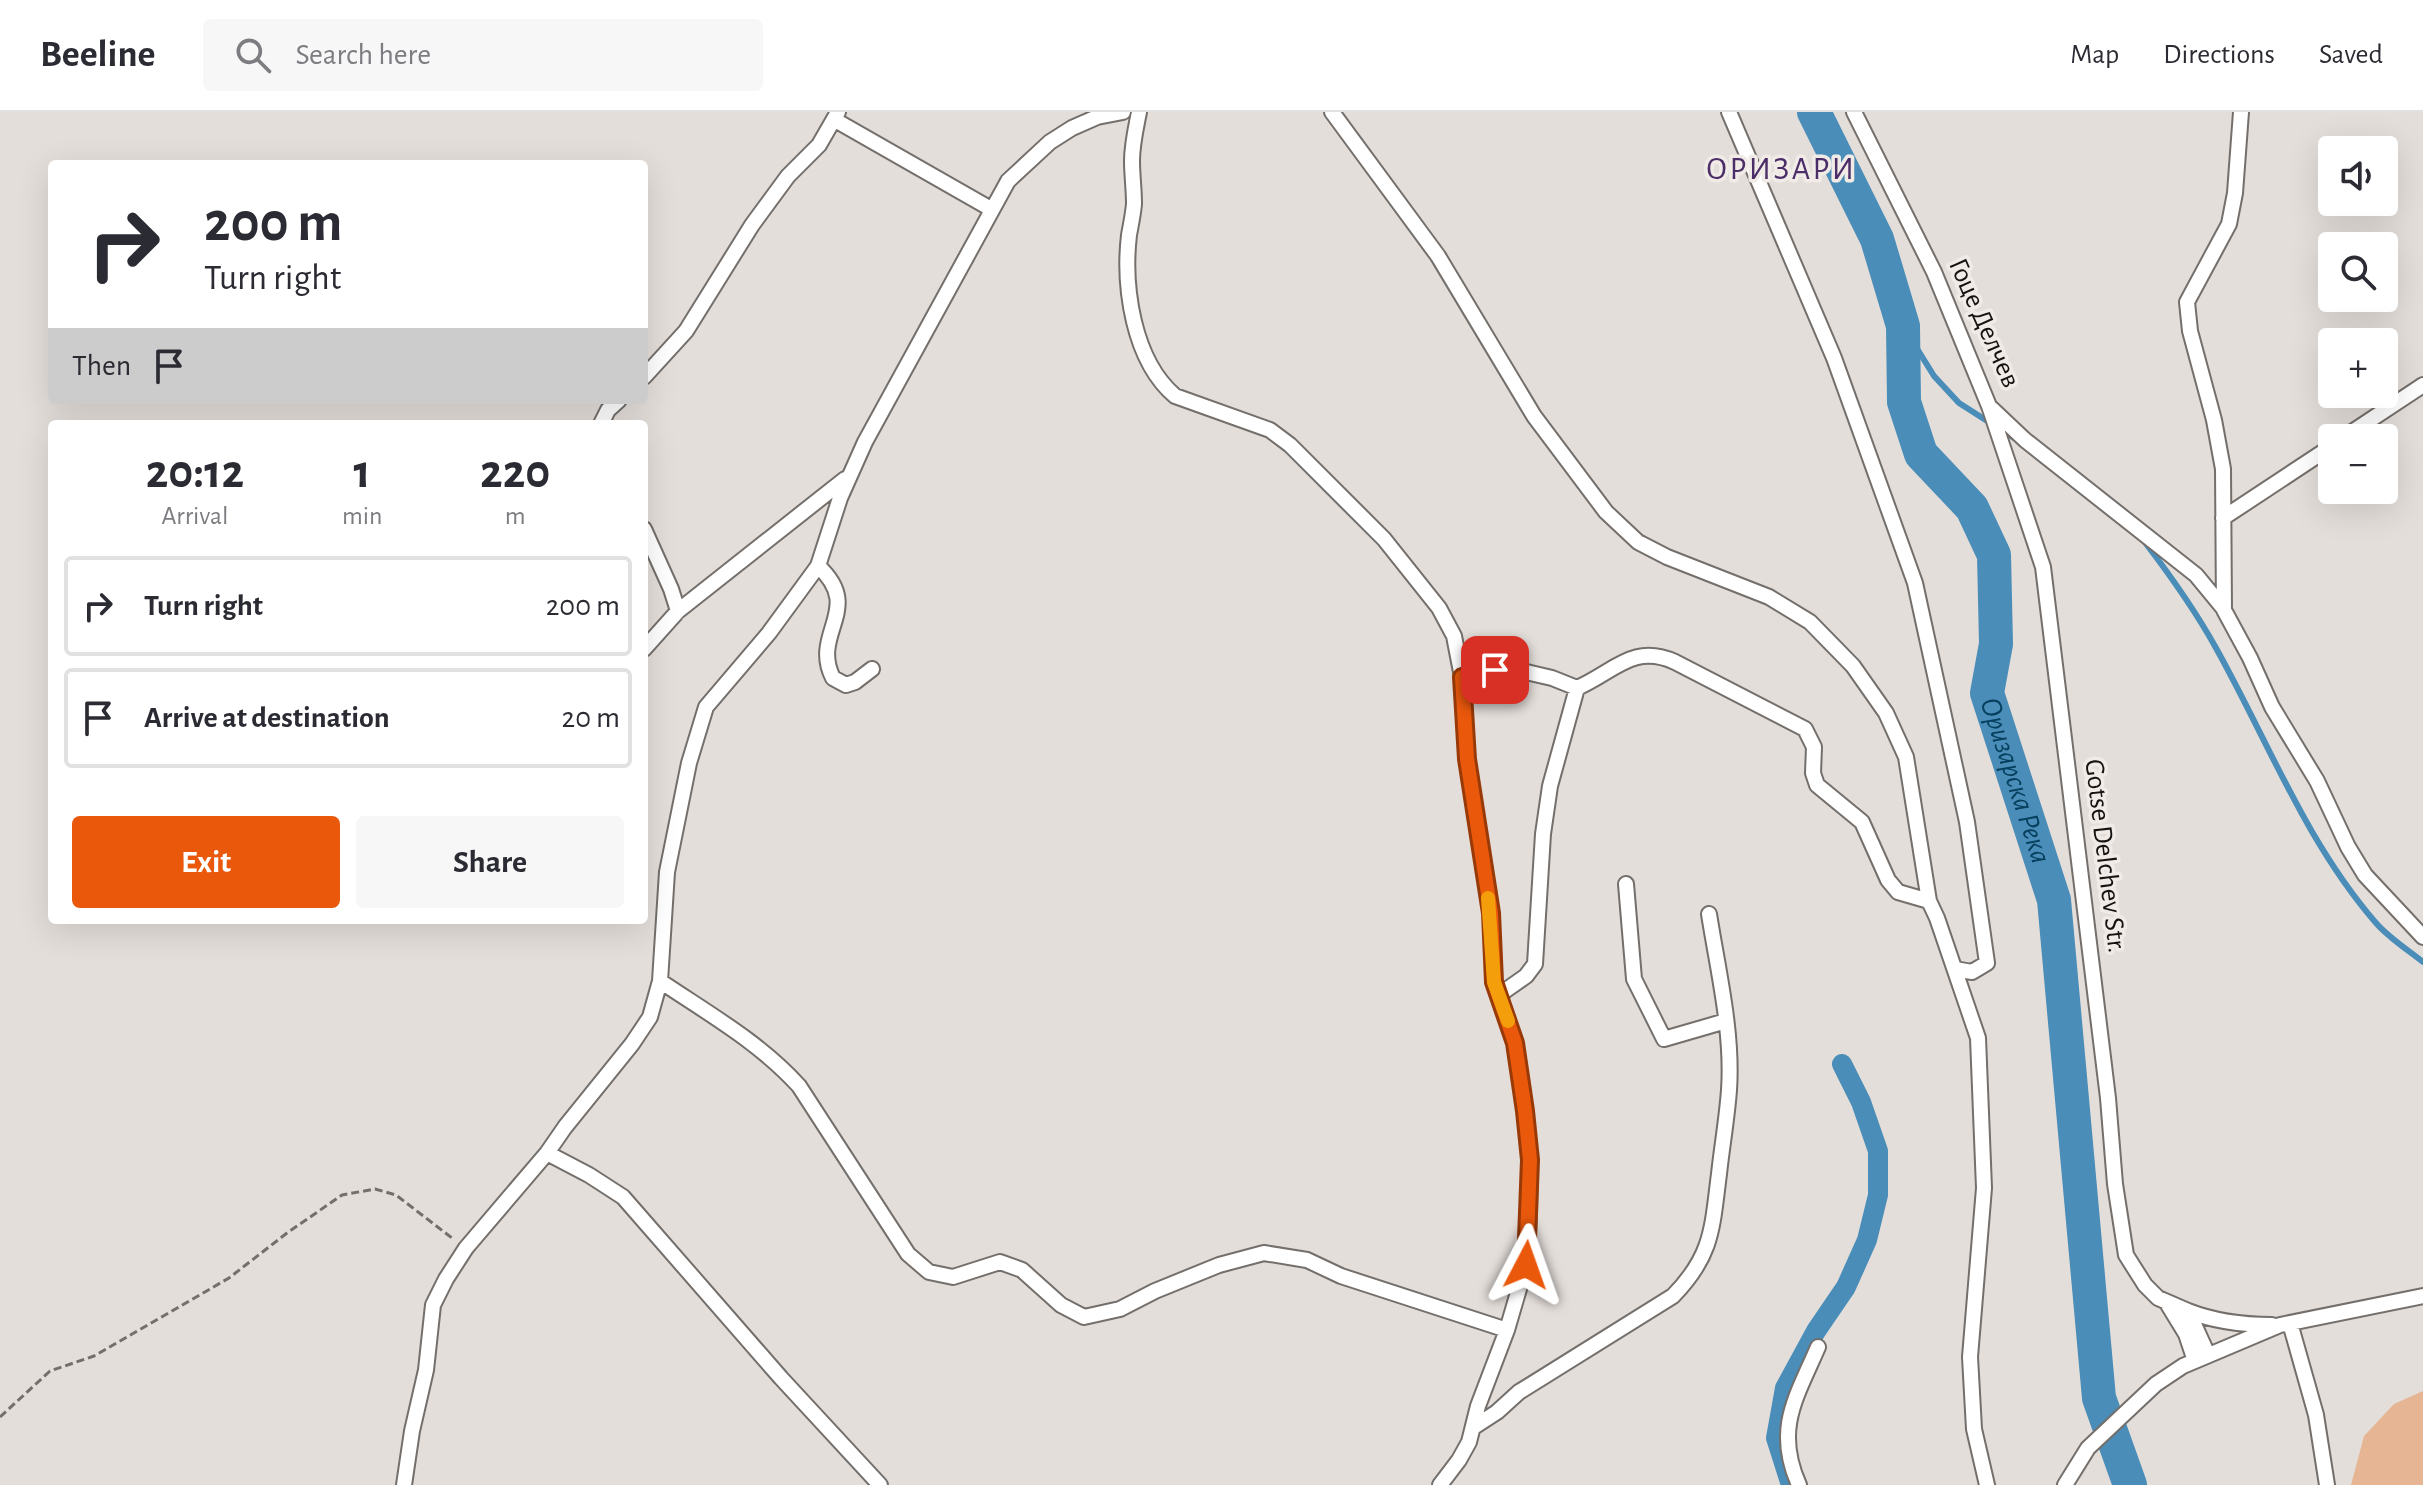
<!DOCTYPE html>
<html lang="en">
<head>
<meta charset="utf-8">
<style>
  :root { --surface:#fff; --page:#f7f7f7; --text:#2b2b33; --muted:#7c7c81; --line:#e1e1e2; --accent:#ea580c }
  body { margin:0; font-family:"Alegreya Sans",sans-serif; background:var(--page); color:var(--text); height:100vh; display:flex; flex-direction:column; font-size:30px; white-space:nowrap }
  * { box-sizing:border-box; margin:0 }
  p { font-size:26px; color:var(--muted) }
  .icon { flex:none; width:44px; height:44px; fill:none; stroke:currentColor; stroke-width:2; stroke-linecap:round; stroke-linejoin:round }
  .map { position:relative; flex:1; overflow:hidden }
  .drawer { position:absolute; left:48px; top:308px; width:600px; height:504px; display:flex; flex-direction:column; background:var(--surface); border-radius:8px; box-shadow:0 8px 32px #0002 }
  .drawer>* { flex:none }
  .banner { position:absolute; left:48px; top:48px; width:600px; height:244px; border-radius:8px; box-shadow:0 8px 32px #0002; background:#fff; color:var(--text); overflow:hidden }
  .fabs { position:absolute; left:2318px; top:24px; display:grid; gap:16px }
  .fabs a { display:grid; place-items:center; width:80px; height:80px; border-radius:8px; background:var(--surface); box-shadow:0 8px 32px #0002; font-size:40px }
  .pin { position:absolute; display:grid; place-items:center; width:68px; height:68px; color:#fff; margin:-34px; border-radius:16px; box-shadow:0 4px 12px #0006 }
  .me { position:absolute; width:88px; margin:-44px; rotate:4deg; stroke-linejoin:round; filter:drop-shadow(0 0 6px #0008) }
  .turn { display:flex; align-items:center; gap:28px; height:168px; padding:0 24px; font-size:36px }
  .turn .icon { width:104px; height:104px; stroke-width:2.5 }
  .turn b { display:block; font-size:56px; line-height:68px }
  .then { display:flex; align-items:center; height:76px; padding:0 24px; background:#0003; gap:16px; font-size:30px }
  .eta { display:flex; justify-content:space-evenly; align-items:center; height:136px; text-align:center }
  .eta b { font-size:48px; font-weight:600; line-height:56px }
  .cta { display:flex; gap:16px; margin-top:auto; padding:16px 24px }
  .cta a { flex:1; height:92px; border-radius:8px; background:var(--accent); color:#fff; font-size:32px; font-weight:600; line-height:92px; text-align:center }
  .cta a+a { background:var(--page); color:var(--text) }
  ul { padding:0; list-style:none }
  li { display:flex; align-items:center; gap:24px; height:100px; margin:0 16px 12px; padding:0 8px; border:4px solid var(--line); border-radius:8px }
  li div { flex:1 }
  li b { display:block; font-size:30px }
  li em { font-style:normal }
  header { display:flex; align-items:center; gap:48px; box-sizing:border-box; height:112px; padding:0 40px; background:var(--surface); border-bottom:2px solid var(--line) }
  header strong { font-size:38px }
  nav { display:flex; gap:44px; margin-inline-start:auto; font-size:28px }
  .search { width:560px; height:72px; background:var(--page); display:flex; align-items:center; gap:20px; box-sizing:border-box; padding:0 28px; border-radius:8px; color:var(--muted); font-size:30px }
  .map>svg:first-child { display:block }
  .green { fill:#e6b694 }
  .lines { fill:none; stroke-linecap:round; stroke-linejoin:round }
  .stream { stroke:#498db8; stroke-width:6 }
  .canal { stroke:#498db8; stroke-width:20 }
  .river { stroke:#498db8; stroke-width:34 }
  .minor-casing { stroke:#746f6b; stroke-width:18 }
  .path { stroke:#736f6d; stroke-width:3; stroke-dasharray:8 4; stroke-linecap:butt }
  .minor { stroke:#fff; stroke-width:14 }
  .route-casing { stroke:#983908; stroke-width:20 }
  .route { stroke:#ea580c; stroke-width:14 }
  .slow { stroke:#f59e0b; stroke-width:14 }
  .labels { text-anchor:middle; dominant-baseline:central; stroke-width:7; stroke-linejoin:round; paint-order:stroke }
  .street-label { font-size:28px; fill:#151312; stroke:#f1ebe7 }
  .water-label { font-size:30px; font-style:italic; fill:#07405e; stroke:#f1ebe7 }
  .quarter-label { font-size:32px; letter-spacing:2px; fill:#4b2d67; stroke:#f1ebe7 }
</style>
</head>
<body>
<header>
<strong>Beeline</strong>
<div class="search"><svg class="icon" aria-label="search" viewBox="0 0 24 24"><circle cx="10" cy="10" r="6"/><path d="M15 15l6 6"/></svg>Search here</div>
<nav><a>Map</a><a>Directions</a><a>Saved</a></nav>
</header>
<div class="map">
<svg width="2423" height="1373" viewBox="0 0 2423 1373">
  <rect width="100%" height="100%" fill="#e4deda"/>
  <path class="green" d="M2423,1279V1373H2351L2364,1324L2394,1292Z"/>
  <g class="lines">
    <path class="stream" d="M1903,214L1934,264L1959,291L2014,326
      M2144,429C2170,463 2195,498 2216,536C2268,629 2305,729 2376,811C2389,826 2408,838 2423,850"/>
    <path class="canal" d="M1791,1373L1776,1326L1785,1276L1816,1219L1846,1175L1867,1128L1878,1083V1039L1861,990L1842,952"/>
    <path class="river" id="s1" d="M1814,0L1877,127L1903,214L1904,290L1921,342L1972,396L1994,443L1996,532L1987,581L2054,788L2099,1286L2130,1373"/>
    <defs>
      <path id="minor" d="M1139,0C1136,16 1132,32 1132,49C1132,63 1134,77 1134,92C1133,103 1131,112 1129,123C1123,175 1133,248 1175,284L1270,318L1290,333L1384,427L1439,496L1454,524L1462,565L1467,647L1491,801L1494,870L1515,931L1525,999L1530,1048L1529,1104L1526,1153L1507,1218L1478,1294L1469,1330L1459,1348L1440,1373
        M1332,0L1438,144L1534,304L1606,400L1638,430L1667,445L1769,485L1810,510L1853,554L1886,601L1906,645L1929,789L1937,806L1978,926L1984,1076L1970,1245L1974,1317L1987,1373
        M1729,0L1834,246L1915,471L1967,710L1987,851L1972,860L1955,857
        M1854,0L1934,160L1989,294L2025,328L2196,463L2224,497
        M2241,0L2235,81L2229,112L2187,190L2190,219L2214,308L2223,357L2224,498L2250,546L2272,595L2317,669L2348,735L2365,763L2423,825
        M835,8L991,97
        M644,265L686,219L752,113L788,64L819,33L838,0
        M1989,294L2043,455L2108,986L2115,1072L2126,1143L2145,1173L2158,1186L2188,1199L2208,1243
        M601,312L608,298L619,288
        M2343,326L2423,273
        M2223,406L2332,334
        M644,417L671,477L678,499
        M818,454C865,497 810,521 833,566L846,573L855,570L872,557
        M644,537L678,499L845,367
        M1462,565L1509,556L1552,566L1577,576C1614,560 1633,531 1675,550L1805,617L1814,635L1813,661L1817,673L1862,710L1888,768L1898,780L1929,789
        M1626,772L1634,867L1664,927L1726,909
        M660,869C709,902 759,930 799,974L908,1142L929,1160L953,1165L1000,1150L1022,1158L1061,1193L1084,1205L1120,1197L1155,1179L1219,1153L1264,1141L1307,1148L1341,1164L1507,1218
        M1499,883L1526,864L1535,852L1543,722L1550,674L1577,576
        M547,1041L589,1063L623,1085L781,1266L880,1373
        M2167,1191L2186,1222L2195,1249
        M2188,1199C2216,1210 2242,1213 2272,1213
        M2290,1211L2316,1303L2327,1373
        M1474,1315L1497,1300L1519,1280L1673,1184C1713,1143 1712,1116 1719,1062C1722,1034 1727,1006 1729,978C1733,920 1718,859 1709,802
        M404,1373L412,1319L426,1258L433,1193L446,1167L466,1136L547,1041L565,1015L632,932L650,905L660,869L667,760L689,651L706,595L769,521L818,454L840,386L865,330L1008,69L1050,30L1072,16L1097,5L1123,0
        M1799,1373C1774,1317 1796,1286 1818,1235
        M2065,1373L2088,1336L2156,1272L2183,1254L2280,1213L2423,1184"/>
    </defs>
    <use href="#minor" class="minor-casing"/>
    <path class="path" d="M0,1305L50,1259L94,1244L229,1166L287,1121L342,1083L375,1077L396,1083L452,1126"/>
    <use href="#minor" class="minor"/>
  </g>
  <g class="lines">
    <defs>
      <path id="route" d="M1495,558L1462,565L1467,647L1491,801L1494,870L1515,931L1525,999L1530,1048L1526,1153"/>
    </defs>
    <use href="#route" class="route-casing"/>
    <use href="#route" class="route"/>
    <path class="slow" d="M1488,786L1494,870L1508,909"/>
  </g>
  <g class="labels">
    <g class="street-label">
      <text transform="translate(1984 211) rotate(66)">Гоце Делчев</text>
      <text transform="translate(2105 744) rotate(83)">Gotse Delchev Str.</text>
    </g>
    <g class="water-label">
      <text stroke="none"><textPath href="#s1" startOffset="720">Оризарска Река</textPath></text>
    </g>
    <g class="quarter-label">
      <text x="1781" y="57">ОРИЗАРИ</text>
    </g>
  </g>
</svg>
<div class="fabs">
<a><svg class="icon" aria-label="sound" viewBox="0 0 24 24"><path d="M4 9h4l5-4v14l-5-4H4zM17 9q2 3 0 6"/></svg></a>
<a><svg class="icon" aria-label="search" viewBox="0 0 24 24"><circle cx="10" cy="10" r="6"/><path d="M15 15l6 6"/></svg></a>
<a>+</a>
<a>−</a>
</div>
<div class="pin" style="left:1495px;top:558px;background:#d93025"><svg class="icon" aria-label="arrive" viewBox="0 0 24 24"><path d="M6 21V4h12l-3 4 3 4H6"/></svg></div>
<svg class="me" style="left:1526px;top:1153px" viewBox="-20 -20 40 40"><path d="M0-17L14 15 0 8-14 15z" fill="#ea580c" stroke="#fff" stroke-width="4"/></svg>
<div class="banner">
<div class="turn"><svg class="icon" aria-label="right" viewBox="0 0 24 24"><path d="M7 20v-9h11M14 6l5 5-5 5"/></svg><div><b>200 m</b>Turn right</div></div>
<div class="then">Then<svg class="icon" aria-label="arrive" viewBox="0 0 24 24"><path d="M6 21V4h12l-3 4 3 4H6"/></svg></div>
</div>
<section class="drawer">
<div class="eta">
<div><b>20:12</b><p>Arrival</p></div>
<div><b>1</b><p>min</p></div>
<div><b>220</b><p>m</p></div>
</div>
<ul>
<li><svg class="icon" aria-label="right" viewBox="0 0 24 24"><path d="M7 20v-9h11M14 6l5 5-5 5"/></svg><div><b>Turn right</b></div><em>200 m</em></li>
<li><svg class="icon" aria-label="arrive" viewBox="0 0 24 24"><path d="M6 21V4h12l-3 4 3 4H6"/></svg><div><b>Arrive at destination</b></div><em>20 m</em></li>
</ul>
<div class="cta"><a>Exit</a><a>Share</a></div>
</section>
</div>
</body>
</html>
